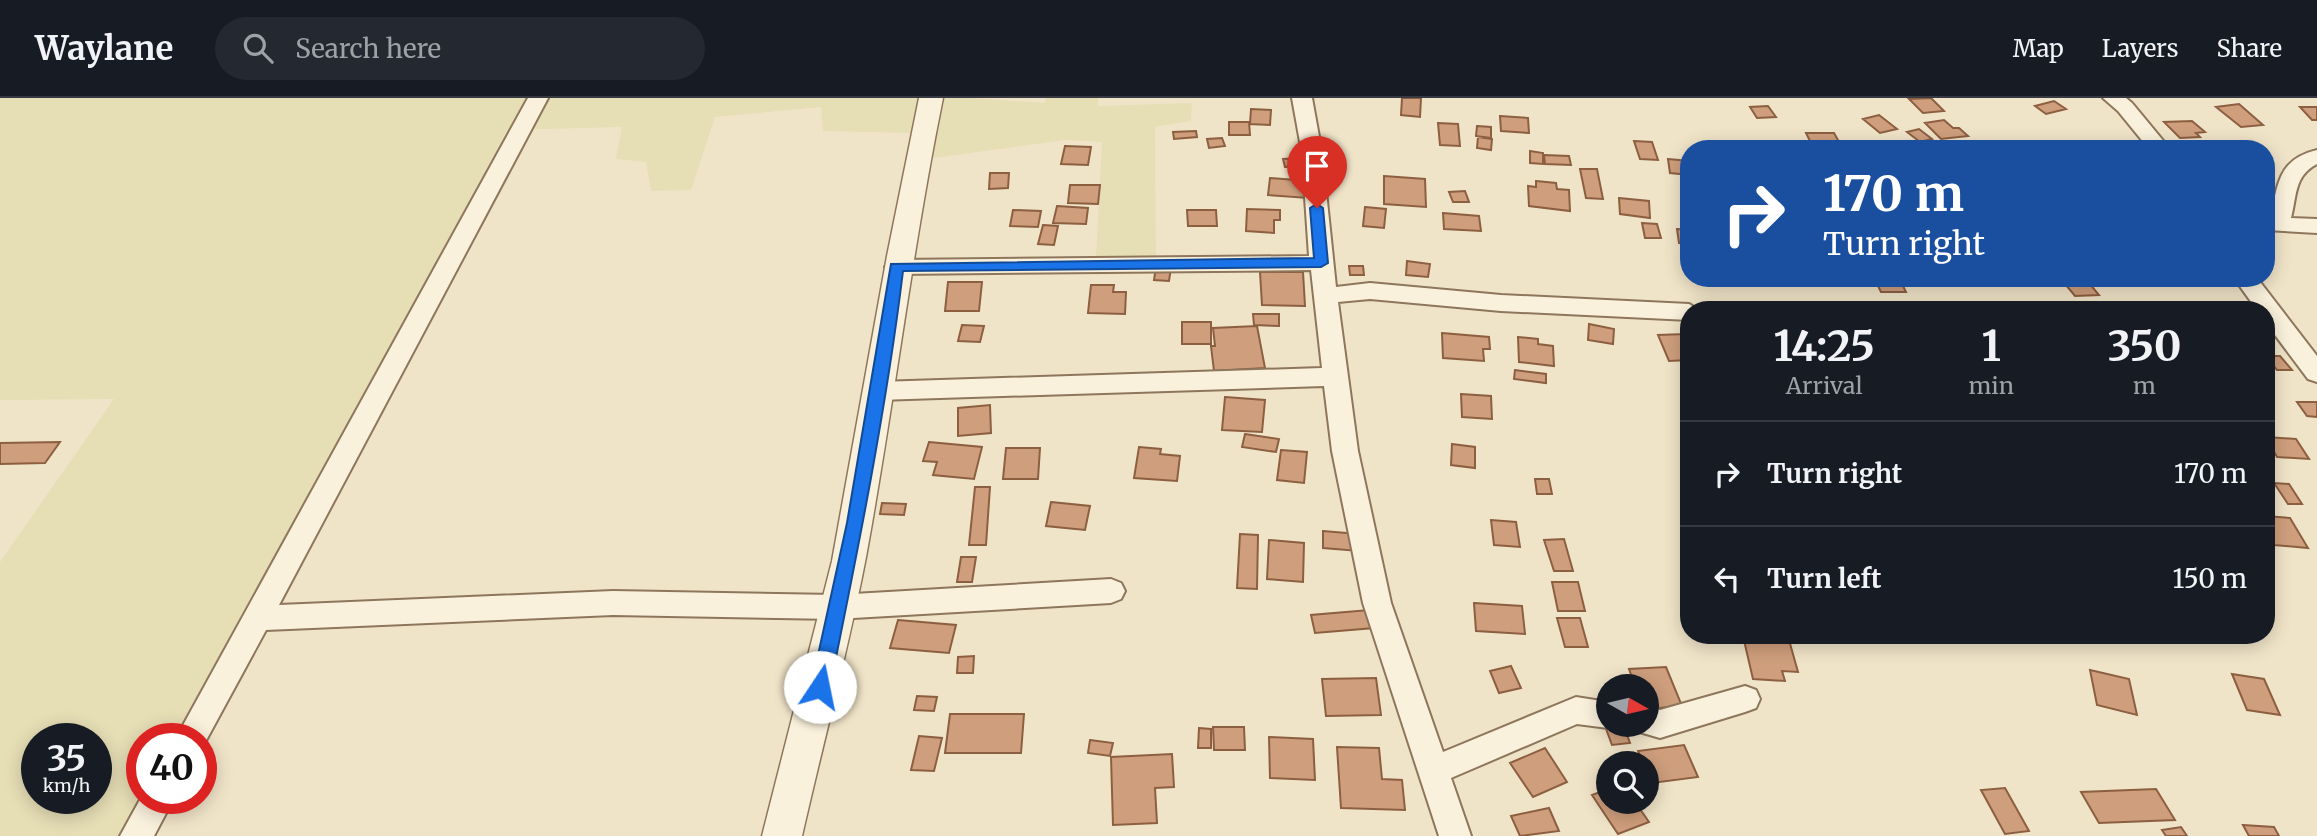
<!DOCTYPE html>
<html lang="en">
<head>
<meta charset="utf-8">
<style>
  :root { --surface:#171b24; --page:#242831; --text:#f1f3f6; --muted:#9ea1a6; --line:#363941 }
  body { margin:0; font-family:Merriweather,serif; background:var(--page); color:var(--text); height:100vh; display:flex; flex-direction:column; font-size:26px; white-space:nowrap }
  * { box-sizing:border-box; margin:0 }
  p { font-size:23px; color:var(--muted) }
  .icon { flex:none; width:38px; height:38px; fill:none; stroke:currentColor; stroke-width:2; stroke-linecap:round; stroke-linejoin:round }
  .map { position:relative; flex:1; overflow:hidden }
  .details { position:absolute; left:1680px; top:203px; width:595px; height:343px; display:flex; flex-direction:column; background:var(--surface); border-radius:28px; box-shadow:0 4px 18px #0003 }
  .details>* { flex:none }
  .hud { position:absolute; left:1680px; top:42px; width:595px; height:147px; border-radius:28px; box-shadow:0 4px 18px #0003; background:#1a4fa0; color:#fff; overflow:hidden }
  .needle { width:46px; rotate:98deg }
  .fabs { position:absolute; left:1596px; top:576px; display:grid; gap:14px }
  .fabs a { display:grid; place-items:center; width:63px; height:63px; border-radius:50%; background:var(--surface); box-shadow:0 4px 18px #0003; font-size:35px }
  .speed { position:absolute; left:21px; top:625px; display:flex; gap:14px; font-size:35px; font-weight:700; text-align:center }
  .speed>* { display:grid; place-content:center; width:91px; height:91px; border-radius:50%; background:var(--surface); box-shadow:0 4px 18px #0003; line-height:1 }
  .speed small { font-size:18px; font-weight:400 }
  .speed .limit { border:10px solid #d22; background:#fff; color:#111 }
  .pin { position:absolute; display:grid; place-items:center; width:60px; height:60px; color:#fff; margin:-72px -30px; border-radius:50% 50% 50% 0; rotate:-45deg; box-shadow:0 0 7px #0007 }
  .pin .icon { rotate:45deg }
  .me { position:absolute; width:77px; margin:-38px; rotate:11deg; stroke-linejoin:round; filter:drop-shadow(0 0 5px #0008) }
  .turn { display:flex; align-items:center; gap:24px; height:147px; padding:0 28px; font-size:32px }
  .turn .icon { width:91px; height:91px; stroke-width:2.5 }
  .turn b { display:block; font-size:49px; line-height:60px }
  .eta { display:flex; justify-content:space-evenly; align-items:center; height:119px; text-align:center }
  .eta b { font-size:42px; font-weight:700; line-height:49px }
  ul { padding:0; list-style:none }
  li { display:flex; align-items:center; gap:21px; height:105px; padding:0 28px; border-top:2px solid var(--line) }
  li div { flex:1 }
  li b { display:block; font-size:26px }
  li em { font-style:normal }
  header { display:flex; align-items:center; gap:42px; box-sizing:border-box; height:98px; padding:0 35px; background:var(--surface); border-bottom:2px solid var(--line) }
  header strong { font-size:33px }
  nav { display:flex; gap:38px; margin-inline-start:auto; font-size:24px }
  .search { width:490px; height:63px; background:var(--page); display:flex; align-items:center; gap:18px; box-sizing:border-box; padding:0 24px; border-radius:38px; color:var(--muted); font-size:26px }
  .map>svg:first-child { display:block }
  .farmland { fill:#e6deb5; fill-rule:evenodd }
  .building { fill:#cf9f7d; stroke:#8d5f41; stroke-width:2 }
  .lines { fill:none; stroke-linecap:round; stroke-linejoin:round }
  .minor-casing { stroke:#8d765c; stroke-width:4 }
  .tertiary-casing { stroke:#8d765c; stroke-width:3 }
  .minor { fill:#faf1dc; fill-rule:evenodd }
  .tertiary { fill:#faf1dc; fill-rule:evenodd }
  .route { fill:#1a73e8; stroke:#114b97; stroke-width:2 }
</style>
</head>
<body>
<header>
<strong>Waylane</strong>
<div class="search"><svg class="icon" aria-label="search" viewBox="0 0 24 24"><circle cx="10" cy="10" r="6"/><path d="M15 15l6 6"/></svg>Search here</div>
<nav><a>Map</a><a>Layers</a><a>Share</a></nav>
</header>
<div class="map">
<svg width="2317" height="738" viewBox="0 0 2317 738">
  <rect width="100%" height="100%" fill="#f0e4c8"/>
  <path class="farmland" d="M0,0H972L1045,5V0H1098V8L1192,5L1191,23L1155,29L1156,175L1095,177L1102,44L1066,42L912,63V35L823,33L821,9L715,19L691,92L651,93L646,64L616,61L622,29L507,32L179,640H142V700L126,738H0V464L114,301L0,302ZM37,640H96V700H37Z"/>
  <path class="building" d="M1402,0H1421L1420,19L1401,17Z
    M1931,0L1944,13L1923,15L1909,1Z
    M2054,3L2066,11L2046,16L2035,8Z
    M2239,6L2263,27L2241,29L2216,9Z
    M1768,8L1776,19L1757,20L1750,9Z
    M2300,9H2317V22H2312Z
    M1251,11L1271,12L1270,27L1250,26Z
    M1879,17L1897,31L1880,35L1863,21Z
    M1500,18L1528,20L1529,35L1501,33Z
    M1944,22L1953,30H1959L1968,38L1941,41L1925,25Z
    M2192,23L2205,34L2196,35L2200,39L2180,40L2164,24Z
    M1229,24H1249L1250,37H1229Z
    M1438,25L1458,26L1460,48L1440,47Z
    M1477,28L1491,29V40L1476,38Z
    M1919,31L1932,41L1920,44L1907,34Z
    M1196,33L1197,39L1174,41L1173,34Z
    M1806,35H1834L1843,51H1814Z
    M1478,39L1492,41L1491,52L1477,50Z
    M1222,40L1225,48L1209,50L1207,41Z
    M1634,43L1652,44L1658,62L1640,61Z
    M2009,45L2014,51H1986L1983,47Z
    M1065,48L1091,49L1088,67L1061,66Z
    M1530,53L1543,55V66L1530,65Z
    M1544,57L1569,58L1571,67L1545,66Z
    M1302,60L1304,68L1285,69L1283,61Z
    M1668,61L1689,63V77L1670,75Z
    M1580,71H1597L1603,101L1586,100Z
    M990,75H1009L1008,90L989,91Z
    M1384,78L1425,81L1426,109L1384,106Z
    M1270,80L1310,83L1308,100L1268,97Z
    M1536,83L1556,85L1557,91L1569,92L1570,113L1529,108L1528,88L1536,89Z
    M1070,87H1100L1098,106L1068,105Z
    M1465,93L1469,104H1453L1449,94Z
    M1619,100L1649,103L1650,120L1620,116Z
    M1057,108L1088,110L1086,126L1053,125Z
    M1365,109L1386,111L1384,130L1363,128Z
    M1247,111L1280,112V122H1274V135L1246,133Z
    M1013,112L1041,113L1038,129L1010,128Z
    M1187,112H1216L1217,128H1188Z
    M1443,115L1479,118L1481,133L1444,131Z
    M1642,125L1657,126L1661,140H1645Z
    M1043,127L1058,128L1054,147L1038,146Z
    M1677,131L1689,132V146L1679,145Z
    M1407,163L1430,166L1428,179L1406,177Z
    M1349,168H1363L1364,177H1350Z
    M1156,169L1171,170L1169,183L1154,182Z
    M1260,174H1303L1305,208L1262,207Z
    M1874,180H1899L1906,194H1881Z
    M2060,180H2085L2099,197L2075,198Z
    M948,184H982L979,213H945Z
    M1091,187H1114L1113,194H1126L1125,216L1088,215Z
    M1253,216H1279V228L1254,227Z
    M1182,224H1211V246H1182Z
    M1589,226L1614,231L1613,246L1588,242Z
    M962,227L984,228L980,244L958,243Z
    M1257,228L1265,270L1214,273L1211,248H1215L1213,230Z
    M1442,235L1489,239L1490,251H1483L1484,263L1443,260Z
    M1686,236L1689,262L1669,263L1658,237Z
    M1518,239L1538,241V246L1553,248L1554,268L1519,264Z
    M2266,258H2280L2292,272H2277Z
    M1515,272L1546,276V285L1514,281Z
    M1461,296L1491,298L1492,321L1462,319Z
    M1225,299L1265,302L1262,334L1222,332Z
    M2297,304H2317V319L2307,318Z
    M990,307L991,335L958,338V310Z
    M1245,336L1279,341L1276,354L1242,349Z
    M2266,339L2296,341L2309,361L2277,359Z
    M60,344L45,365L0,366V345Z
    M929,344L982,349L974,381L933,377L937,364L923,363Z
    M1452,346L1475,349V370L1451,367Z
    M1139,349L1161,351L1160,356L1180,358L1177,383L1134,380Z
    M1006,350H1040L1038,381H1003Z
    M1281,352L1307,354L1304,385L1277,382Z
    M1535,381H1549L1552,396H1537Z
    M2274,385L2289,386L2302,406H2288Z
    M975,389H990L986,447H969Z
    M1051,404L1090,408L1085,432L1046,428Z
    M882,405L906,406L904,417L880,416Z
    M2266,418L2290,420L2308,450L2274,447L2266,434Z
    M1491,422L1516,424L1520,449L1494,447Z
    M1323,433L1358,436L1359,453L1323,450Z
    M1240,436L1258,437L1257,491L1237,490Z
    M1564,441L1573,473H1554L1544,442Z
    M1269,442L1304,445L1303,484L1267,481Z
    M961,459H976L972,484H957Z
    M1552,484H1578L1585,513H1558Z
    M1474,505L1522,508L1525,536L1476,533Z
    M1369,512L1374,530L1315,535L1311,517Z
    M1557,520H1580L1588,549H1565Z
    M898,522L956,527L949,555L890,550Z
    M1743,538L1789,542L1798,574L1782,573L1785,583L1753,581Z
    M974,558L973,575H957L958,559Z
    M1511,568L1521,590L1499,595L1490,573Z
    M1666,569L1682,608L1647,611V588H1635L1629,571Z
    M2090,572L2129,581L2137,617L2097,607Z
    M2232,576L2264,581L2280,617L2247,612Z
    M1376,580L1381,617L1326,618L1322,581Z
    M917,598L937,599L934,613L914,612Z
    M950,616H1024L1021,655H945Z
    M1623,626L1630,645L1612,647L1605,628Z
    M1213,629H1244L1245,652H1214Z
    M1199,630L1211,631V650H1198Z
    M919,638L942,640L934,673L911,672Z
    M1269,639L1313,641L1315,682L1270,680Z
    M1090,642L1113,645L1110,658L1088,655Z
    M1684,647L1698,679L1652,685L1647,665H1643L1638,653Z
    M1337,649L1379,650L1382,681L1402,682L1405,712L1341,710Z
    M1545,650L1567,684L1533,699L1510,665Z
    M1172,656L1174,689L1155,690L1157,725L1113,727L1111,659Z
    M2005,690L2029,733L2005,736L1981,692Z
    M1608,691V704H1635L1649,724L1618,736L1592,697Z
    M2156,691L2175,722L2099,725L2081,694Z
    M1549,710L1559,733L1520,738L1511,718Z
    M2243,727L2274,729L2279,738H2249Z
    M2181,729L2187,738H2166L2162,732Z"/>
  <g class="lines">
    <defs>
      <path id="minor" d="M528,0H548L279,507L613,493L836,497L1111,481L1121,485L1125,493L1121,501L1111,505L836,521L613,517L266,532L202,650L201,640H176Z
        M1292,0H1312L1322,55L1336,189L1370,185L1501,197L1689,206L1699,212H1689V222L1501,213L1370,201L1338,204L1358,353L1391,505L1443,654L1576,599L1608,604V626H1619L1608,630L1577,626L1451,680L1471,738H1439L1363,505L1332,353L1324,288L878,302L869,299L866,293L869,287L878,284L1322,270L1311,172L896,176L888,174L885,169L888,164L896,162L1309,158L1302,55Z
        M2103,0H2126L2132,5L2170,51H2149L2118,13Z
        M2317,52V66C2294,78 2297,97 2291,120L2317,121V135L2266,132V118H2270C2279,86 2277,62 2317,52Z
        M2234,180H2257L2317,258V284L2308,281L2266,225V212H2257Z
        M1745,588L1756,592L1760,601L1756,610L1745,614L1660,640L1636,633L1633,626H1647V609L1660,612Z
        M142,698V700H174L154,738H120Z"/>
      <path id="tertiary" d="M919,0H943C912,152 894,307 866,459C848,553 823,645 802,738H762L832,463L887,158Z"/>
    </defs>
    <use href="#minor" class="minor-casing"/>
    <use href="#tertiary" class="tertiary-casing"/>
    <use href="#minor" class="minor"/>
    <use href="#tertiary" class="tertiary"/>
  </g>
  <path class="route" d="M1317,106L1323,110L1328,165L1321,169L903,173C886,313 858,451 830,589L827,595L820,597L814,595L811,589L847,425L891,166L1314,160L1310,110Z"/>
</svg>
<div class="fabs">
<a><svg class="needle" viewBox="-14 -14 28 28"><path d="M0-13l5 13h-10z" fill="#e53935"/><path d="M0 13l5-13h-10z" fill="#9ea1a6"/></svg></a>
<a><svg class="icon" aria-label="search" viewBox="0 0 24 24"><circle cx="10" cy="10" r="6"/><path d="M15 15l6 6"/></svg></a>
</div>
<div class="speed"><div>35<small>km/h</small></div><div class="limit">40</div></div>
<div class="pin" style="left:1317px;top:110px;background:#d93025"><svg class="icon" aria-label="arrive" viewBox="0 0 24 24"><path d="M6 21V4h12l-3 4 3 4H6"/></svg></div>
<svg class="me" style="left:820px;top:589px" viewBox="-20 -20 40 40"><circle r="19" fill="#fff"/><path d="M0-13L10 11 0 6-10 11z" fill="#1a73e8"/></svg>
<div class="hud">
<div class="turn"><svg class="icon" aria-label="right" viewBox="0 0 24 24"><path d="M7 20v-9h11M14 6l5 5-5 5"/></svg><div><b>170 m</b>Turn right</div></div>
</div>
<section class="details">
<div class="eta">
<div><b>14:25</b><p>Arrival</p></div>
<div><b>1</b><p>min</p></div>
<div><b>350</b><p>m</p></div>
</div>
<ul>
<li><svg class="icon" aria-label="right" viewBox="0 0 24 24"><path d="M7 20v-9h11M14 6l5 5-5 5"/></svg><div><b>Turn right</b></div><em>170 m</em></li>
<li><svg class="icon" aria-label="left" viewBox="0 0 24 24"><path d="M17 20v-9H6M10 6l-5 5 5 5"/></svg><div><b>Turn left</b></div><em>150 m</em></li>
</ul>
</section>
</div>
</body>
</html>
